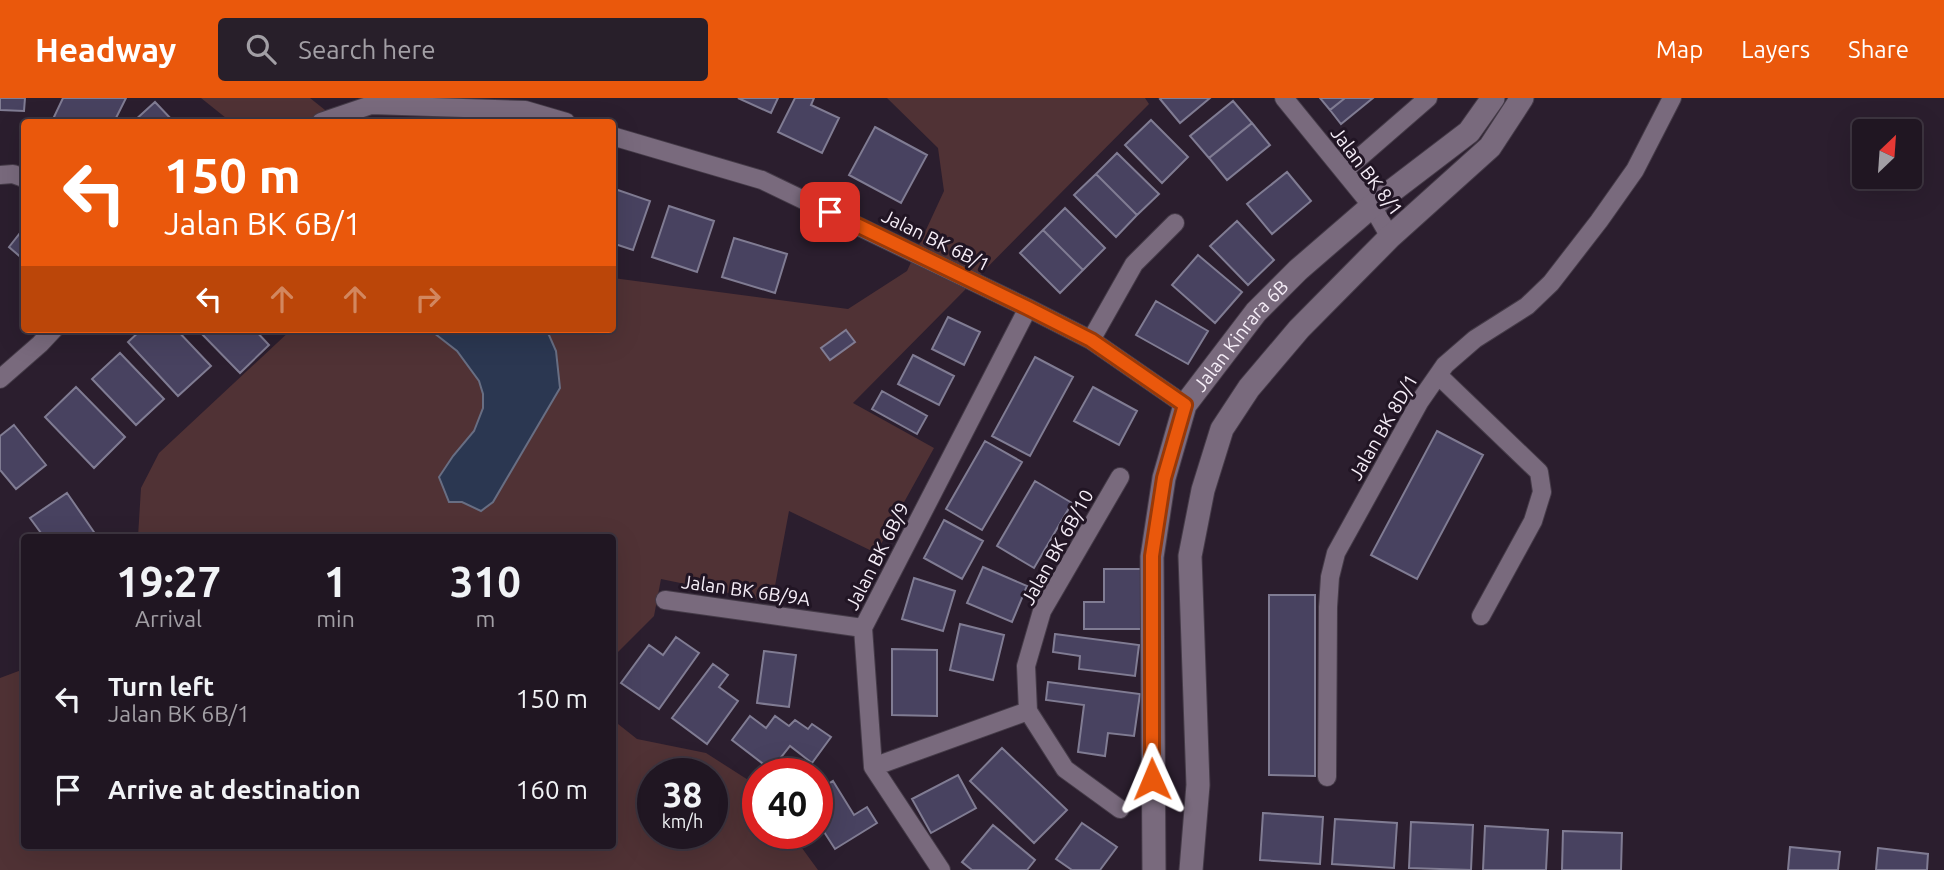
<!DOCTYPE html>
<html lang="en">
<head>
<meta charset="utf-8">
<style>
  :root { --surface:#201622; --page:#281f2a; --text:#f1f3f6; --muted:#a29fa5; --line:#3d3540; --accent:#ea580c }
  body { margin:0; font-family:Ubuntu,sans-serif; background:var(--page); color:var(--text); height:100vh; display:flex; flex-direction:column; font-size:26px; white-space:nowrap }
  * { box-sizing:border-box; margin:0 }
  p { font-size:23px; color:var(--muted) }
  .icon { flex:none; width:38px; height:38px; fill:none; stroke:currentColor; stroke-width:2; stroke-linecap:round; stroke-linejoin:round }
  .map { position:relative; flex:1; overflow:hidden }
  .panel { position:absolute; left:21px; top:436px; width:595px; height:315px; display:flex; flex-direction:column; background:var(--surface); border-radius:7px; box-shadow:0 7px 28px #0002,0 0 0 2px var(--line) }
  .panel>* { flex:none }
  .guide { position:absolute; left:21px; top:21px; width:595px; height:214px; border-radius:7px; box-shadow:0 7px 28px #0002,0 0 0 2px var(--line); background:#ea580c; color:#fff; overflow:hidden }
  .needle { width:46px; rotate:25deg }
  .buttons { position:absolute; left:1852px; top:21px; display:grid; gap:14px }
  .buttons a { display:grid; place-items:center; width:70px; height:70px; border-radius:7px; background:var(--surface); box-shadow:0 7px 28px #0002,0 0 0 2px var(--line); font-size:35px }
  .speed { position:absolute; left:637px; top:660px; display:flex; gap:14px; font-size:35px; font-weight:700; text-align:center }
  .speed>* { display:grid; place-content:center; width:91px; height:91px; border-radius:50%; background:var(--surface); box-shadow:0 7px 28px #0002,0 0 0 2px var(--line); line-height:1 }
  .speed small { font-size:18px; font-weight:400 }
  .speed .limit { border:10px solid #d22; background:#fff; color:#111 }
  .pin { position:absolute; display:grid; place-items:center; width:60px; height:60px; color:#fff; margin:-30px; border-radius:14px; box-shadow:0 4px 10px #0006 }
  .me { position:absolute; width:77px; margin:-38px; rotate:359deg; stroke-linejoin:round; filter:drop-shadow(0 0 5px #0008) }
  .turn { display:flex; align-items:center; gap:24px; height:147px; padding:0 28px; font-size:32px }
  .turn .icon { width:91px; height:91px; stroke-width:2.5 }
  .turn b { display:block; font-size:49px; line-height:60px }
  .lanes { display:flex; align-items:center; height:66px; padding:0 28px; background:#0003; justify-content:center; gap:35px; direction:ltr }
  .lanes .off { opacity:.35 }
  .eta { display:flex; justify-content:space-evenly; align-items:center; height:119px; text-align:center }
  .eta b { font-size:42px; font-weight:700; line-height:49px }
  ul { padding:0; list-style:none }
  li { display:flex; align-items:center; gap:21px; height:91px; padding:0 28px }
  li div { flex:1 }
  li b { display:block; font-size:26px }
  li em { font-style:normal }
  header { display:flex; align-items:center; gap:42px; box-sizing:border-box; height:98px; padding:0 35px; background:var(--accent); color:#fff }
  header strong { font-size:33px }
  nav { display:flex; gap:38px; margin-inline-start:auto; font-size:24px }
  .search { width:490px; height:63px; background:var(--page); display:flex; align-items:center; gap:18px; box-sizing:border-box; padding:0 24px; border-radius:7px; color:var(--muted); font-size:26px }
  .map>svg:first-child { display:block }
  .green { fill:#503235; fill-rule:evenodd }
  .water { fill:#2b3751; stroke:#686e83; stroke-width:2 }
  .building { fill:#484260; stroke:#807c93; stroke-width:2 }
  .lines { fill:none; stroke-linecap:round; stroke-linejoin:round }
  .minor-casing { stroke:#453b48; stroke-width:20 }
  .tertiary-casing { stroke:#453b48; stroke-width:25 }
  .minor { stroke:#796a7d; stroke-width:18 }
  .tertiary { stroke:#796a7d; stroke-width:23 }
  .route-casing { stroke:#983908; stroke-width:18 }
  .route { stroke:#ea580c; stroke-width:12 }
  .labels { text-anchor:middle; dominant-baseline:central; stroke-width:6; stroke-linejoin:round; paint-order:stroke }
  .street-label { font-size:19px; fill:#f6eef8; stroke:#211524 }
</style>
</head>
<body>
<header>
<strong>Headway</strong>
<div class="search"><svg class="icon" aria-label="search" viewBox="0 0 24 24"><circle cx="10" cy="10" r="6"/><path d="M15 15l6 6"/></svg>Search here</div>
<nav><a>Map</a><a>Layers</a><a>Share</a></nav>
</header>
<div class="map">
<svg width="1944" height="772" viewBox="0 0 1944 772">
  <rect width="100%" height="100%" fill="#2b1e2e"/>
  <path class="green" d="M201,0H310L340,24H231Z
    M887,0H1145L1149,6L853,305L934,350L876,455L789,413L772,504L661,481L654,518L613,559L612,439H138L141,390L159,355L292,231H612L613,180L848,211L907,173L944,93L938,50Z
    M24,571V747H612L613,622L637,641L706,655L756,687L758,689V735H791L818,772H0V580ZM653,676H712V735H653Z"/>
  <path class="water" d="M433,231H544L549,237L556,253L560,290L493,404L481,413L462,404H449L439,379L453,358L474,333L483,310V296L479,283L457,253L434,235Z"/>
  <path class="building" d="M0,0H25L24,13L0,12Z
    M63,0H126L114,24H59L53,21Z
    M738,0H778L771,15Z
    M795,0H814L811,7L839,20L822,55L778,34Z
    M1162,0H1210L1180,25L1160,1Z
    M1320,0H1345L1330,12Z
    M1345,0H1373L1341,26L1330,12Z
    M1233,3L1252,25L1209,60L1190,38Z
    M155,4L174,24H133Z
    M1151,22L1188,59L1162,85L1125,47Z
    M1252,25L1270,47L1227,82L1209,60Z
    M875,29L927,57L901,105L849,77Z
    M1117,55L1159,96L1137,117L1096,76Z
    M1287,74L1311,103L1272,136L1247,106Z
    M1096,76L1137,117L1116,139L1074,97Z
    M612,90L650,103L633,152L612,145Z
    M669,108L714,123L697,174L652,159Z
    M1065,110L1105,150L1083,172L1043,132Z
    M1237,123L1274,162L1248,187L1210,148Z
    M24,130V162L9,149Z
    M1043,132L1083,172L1060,195L1020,155Z
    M734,140L787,156L775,195L722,179Z
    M1198,157L1242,194L1215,225L1172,187Z
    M1156,203L1208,233L1188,266L1136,237Z
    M948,219L980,234L964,267L932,251Z
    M142,231H176L211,268L178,298L128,244Z
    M197,231H254L269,247L240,275Z
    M846,232L855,244L830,262L821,250Z
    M120,255L164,301L136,327L92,281Z
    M913,257L954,278L939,307L898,286Z
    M1035,259L1073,279L1030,358L992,338Z
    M76,289L125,339L94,370L45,319Z
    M1093,289L1137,313L1119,347L1074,323Z
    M882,293L927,318L917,336L872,311Z
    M14,327L46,367L16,391L0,372V338Z
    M1437,333L1483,357L1417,481L1371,457Z
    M985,343L1022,364L982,432L946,411Z
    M1035,383L1072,405L1034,470L997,448Z
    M67,395L96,437L92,439H44L30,420Z
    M944,422L983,443L962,481L924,460Z
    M983,469L1027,488L1012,524L967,505Z
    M1104,471H1141V531H1084V504H1104Z
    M914,480L955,493L943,533L902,521Z
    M1269,497H1315V678L1269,677Z
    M960,526L1004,537L993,582L950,572Z
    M1055,536L1139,547L1135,578L1079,571L1080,558L1053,554Z
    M676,539L699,555L659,611L621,585L649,547L663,557Z
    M892,551L937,552V618L892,617Z
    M764,553L796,557L789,609L757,605Z
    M713,566L728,577L719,589L738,603L707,646L672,620Z
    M1048,584L1140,596L1134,638L1108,635L1105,658L1078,654L1084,607L1046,602Z
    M750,618L766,630L775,618L789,628L795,622L808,631L812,626L831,639L812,665L790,648L771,672L732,642Z
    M1002,650L1067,712L1034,745L970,683Z
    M958,677L976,710L931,735L912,701Z
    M833,683L854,717L867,709L877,725L835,751L817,723V693Z
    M1263,715L1323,719L1320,766L1260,762Z
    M1335,721L1397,725L1394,770L1332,766Z
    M1411,724L1473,727L1471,772L1409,770Z
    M1082,725L1117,749L1100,772H1072L1056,761Z
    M993,727L1035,762L1027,772H972L962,764Z
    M1485,728L1548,732L1546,772H1483Z
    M1563,733L1622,735L1621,772H1562Z
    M1790,749L1840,754L1838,772H1788Z
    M1878,750L1928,756L1927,772H1876Z"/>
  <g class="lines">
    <defs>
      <path id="minor" d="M1284,0L1372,108L1390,139
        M321,24L371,7L525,12L566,24
        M612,38L762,82L1028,210L1091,242L1185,307
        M1344,73L1428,0
        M0,77L13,76L24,80
        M1091,242L1134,166L1175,125
        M1438,277L1539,374L1542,394L1533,423L1481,518
        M0,281L40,246L54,231
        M665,502L863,530
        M873,669L1028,613
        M1327,679L1328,509L1330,479L1336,455L1420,303L1445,267L1475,241L1527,208L1551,185L1599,123L1635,72L1672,0
        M1120,711L1065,671L1028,613L1026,568L1042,513L1120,379
        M941,772L873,669L863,530L1028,210"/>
      <g id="tertiary">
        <path id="s1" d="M1154,772L1152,459L1164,380L1185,307L1256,214L1298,172L1372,108L1469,34L1493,0"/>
        <path d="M1191,772L1198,687L1190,458L1203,392L1222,331L1249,290L1299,231L1390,139L1490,49L1522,0"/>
      </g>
    </defs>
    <use href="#minor" class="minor-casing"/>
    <use href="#tertiary" class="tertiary-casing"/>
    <use href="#minor" class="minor"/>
    <use href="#tertiary" class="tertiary"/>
  </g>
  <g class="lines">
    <defs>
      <path id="route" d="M830,114L1028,210L1091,242L1185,307L1164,380L1152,458V681"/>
    </defs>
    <use href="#route" class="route-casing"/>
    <use href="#route" class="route"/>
  </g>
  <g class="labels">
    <g class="street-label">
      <text transform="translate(1367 73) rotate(53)">Jalan BK 8/1</text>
      <text transform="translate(936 142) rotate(26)">Jalan BK 6B/1</text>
      <text stroke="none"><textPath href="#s1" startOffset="558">Jalan Kinrara 6B</textPath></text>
      <text transform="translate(1383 329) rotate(-60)">Jalan BK 8D/1</text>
      <text transform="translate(1057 449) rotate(-61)">Jalan BK 6B/10</text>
      <text transform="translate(877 458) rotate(-63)">Jalan BK 6B/9</text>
      <text transform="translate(746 492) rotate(8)">Jalan BK 6B/9A</text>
    </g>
  </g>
</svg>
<div class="buttons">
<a><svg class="needle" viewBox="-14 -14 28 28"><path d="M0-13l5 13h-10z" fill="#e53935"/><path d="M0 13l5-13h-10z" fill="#a29fa5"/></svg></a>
</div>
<div class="speed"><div>38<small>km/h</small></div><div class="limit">40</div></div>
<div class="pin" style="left:830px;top:114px;background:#d93025"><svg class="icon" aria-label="arrive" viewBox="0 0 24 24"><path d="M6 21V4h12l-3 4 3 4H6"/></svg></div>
<svg class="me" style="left:1152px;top:681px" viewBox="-20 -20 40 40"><path d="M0-17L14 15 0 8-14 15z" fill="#ea580c" stroke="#fff" stroke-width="4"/></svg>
<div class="guide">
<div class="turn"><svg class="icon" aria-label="left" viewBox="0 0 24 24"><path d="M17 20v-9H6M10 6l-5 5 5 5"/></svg><div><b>150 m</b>Jalan BK 6B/1</div></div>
<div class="lanes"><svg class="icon" aria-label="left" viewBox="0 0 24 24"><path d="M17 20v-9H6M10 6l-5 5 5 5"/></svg><svg class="icon off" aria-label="ahead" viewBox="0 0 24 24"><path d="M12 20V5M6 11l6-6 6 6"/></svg><svg class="icon off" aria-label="ahead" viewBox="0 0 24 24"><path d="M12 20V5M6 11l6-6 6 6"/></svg><svg class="icon off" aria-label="right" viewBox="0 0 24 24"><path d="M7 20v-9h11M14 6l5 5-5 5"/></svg></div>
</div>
<section class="panel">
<div class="eta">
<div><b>19:27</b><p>Arrival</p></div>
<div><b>1</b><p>min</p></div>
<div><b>310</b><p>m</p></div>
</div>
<ul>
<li><svg class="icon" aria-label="left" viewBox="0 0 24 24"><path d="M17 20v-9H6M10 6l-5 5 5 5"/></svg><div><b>Turn left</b><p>Jalan BK 6B/1</p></div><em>150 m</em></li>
<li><svg class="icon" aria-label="arrive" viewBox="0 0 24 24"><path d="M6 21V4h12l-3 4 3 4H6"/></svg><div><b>Arrive at destination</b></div><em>160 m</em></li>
</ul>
</section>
</div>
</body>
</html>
